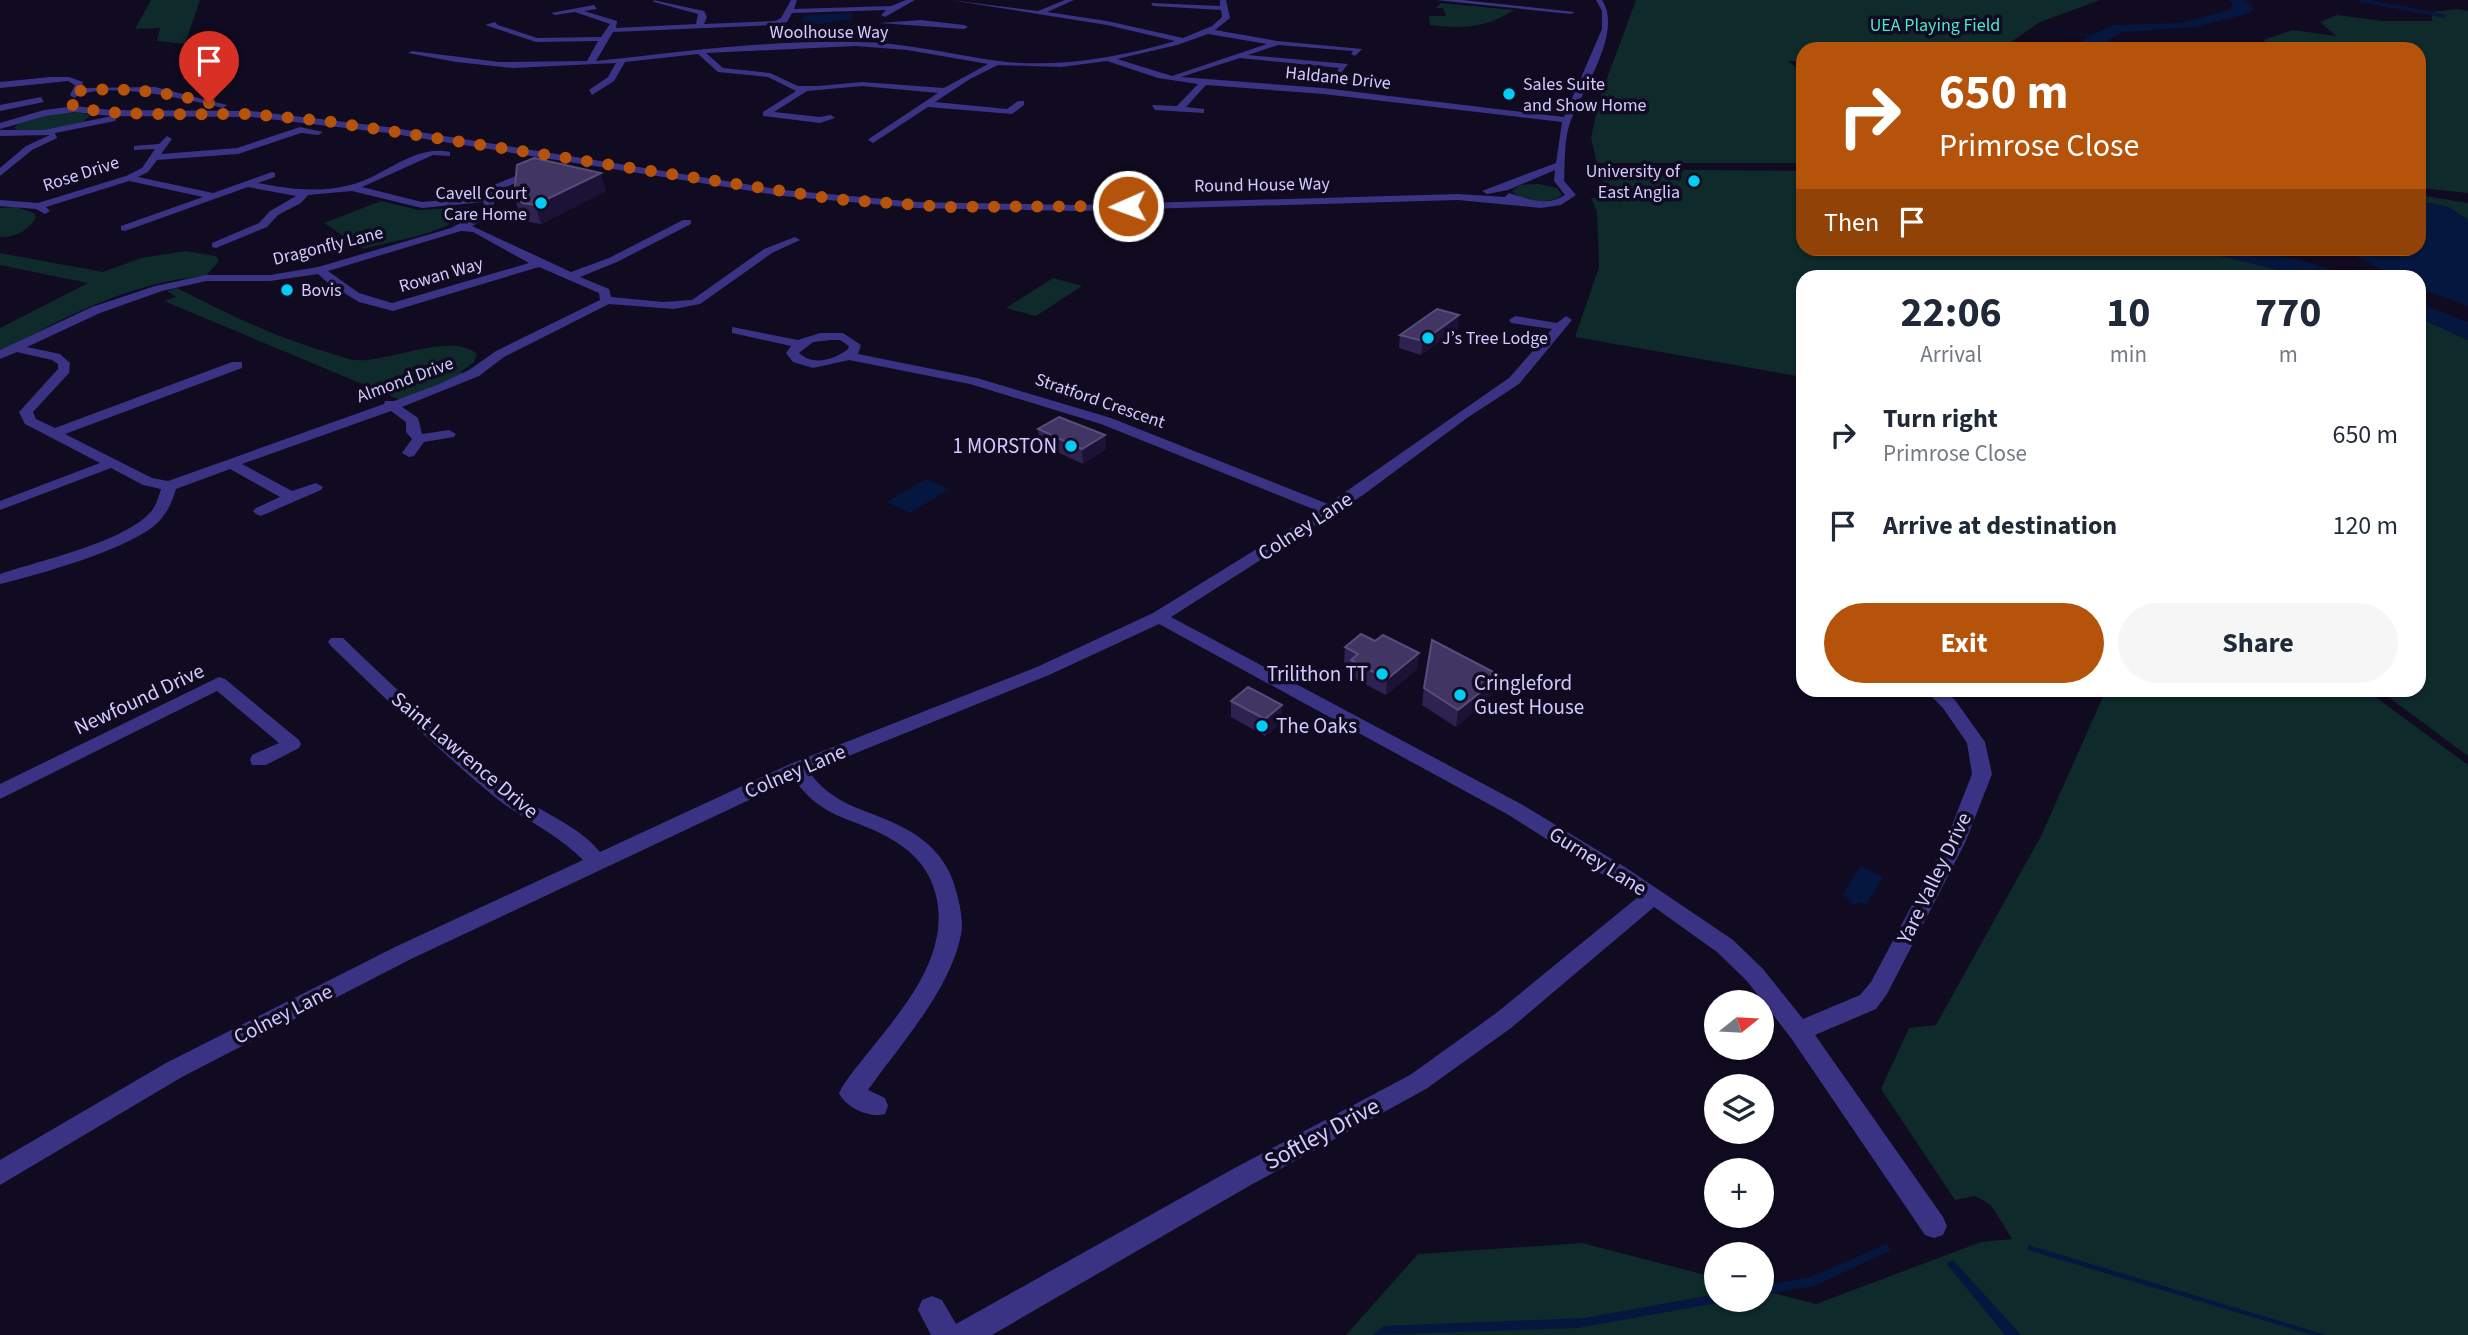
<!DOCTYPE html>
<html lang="en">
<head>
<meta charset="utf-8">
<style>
  :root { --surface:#fff; --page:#f6f6f7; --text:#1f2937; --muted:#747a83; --accent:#b45309 }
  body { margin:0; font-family:"Source Sans 3",sans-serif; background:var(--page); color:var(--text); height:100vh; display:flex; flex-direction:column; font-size:26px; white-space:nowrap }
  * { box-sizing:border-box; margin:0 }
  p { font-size:23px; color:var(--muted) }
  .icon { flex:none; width:38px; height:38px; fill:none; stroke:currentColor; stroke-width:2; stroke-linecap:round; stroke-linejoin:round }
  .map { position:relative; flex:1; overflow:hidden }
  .side { position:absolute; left:1796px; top:270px; width:630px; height:427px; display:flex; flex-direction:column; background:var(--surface); border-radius:21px; box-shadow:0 2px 5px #0004 }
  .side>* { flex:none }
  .guide { position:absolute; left:1796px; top:42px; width:630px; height:214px; border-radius:21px; box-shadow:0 2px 5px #0004; background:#b45309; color:#fff; overflow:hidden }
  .needle { width:46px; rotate:72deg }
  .buttons { position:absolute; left:1704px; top:990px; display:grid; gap:14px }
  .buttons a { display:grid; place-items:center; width:70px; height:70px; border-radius:50%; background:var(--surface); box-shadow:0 2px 5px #0004; font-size:35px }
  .pin { position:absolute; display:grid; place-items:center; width:60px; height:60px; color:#fff; margin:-72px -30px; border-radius:50% 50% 50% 0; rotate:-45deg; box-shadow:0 0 7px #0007 }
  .pin .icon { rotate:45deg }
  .me { position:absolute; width:77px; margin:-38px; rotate:268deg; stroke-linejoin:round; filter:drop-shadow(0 0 5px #0008) }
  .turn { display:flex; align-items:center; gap:24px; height:147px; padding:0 28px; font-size:32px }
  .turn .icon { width:91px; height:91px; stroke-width:2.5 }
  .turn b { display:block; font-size:49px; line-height:60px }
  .then { display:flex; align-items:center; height:66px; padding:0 28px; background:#0003; gap:14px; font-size:26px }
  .eta { display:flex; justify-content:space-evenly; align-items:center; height:119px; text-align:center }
  .eta b { font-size:42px; font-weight:700; line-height:49px }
  .cta { display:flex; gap:14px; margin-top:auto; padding:14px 28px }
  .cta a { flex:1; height:80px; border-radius:42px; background:var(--accent); color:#fff; font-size:28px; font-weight:700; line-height:80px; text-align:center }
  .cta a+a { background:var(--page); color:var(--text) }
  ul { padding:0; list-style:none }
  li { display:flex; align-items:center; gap:21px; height:91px; padding:0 28px }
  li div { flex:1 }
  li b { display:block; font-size:26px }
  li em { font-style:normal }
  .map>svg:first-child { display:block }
  .green { fill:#0e2a2b }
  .water { fill:#05173f }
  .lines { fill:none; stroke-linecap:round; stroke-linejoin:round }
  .stream { stroke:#05173f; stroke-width:3.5 }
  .minor { fill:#3a3283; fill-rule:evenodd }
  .wall { fill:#2e2350 }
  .shaded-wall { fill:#1b1235 }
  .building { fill:#403563; stroke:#574c7b; stroke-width:2 }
  .route { stroke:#b45309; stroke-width:12; stroke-dasharray:0 21.6 }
  .poi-dot { fill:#00cdf5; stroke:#100b20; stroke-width:2.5 }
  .labels { text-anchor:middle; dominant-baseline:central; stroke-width:7; stroke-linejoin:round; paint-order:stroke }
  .far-park-label { font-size:18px; fill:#4de8cb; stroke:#100b20 }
  .far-street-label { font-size:18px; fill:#d3caff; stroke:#100b20 }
  .far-poi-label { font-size:18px; fill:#d3caff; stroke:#100b20; text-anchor:start }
  .poi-label { font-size:21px; fill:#d3caff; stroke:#100b20; text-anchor:end }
  .street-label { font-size:21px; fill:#d3caff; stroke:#100b20 }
  .near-street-label { font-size:24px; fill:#d3caff; stroke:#100b20 }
</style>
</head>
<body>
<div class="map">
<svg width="2468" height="1335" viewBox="0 0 2468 1335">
  <rect width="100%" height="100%" fill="#100b20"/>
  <path class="green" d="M151,0H200L185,44L157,41L160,28L135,29Z
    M1636,0H2100L2040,22L2001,49H1802V61H1788L1802,72V163H1597L1591,138L1599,100Z
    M1441,3L1514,10C1486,28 1463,29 1430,25L1429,16H1446L1443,8H1436Z
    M2458,9L2468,11V193L2419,188L2418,49H2276L2263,40L2293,30L2336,36L2320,22L2337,15L2383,21H2432V12Z
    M78,112L90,115C76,134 38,130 18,130L14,128C26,112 59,114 78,112Z
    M1598,169L1802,171V248H2191L2303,276H1802V377L1575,337L1599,267L1597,212L1591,198H1621L1614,188L1597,178Z
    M1539,184L1557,188L1562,195C1549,205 1523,203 1512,191L1520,185Z
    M2418,195L2468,203V220L2448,207L2419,201Z
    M381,201L418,210L471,207C451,234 395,240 363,249L324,223Z
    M16,207L34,213L36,217C30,230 14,238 0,237V208Z
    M186,251L216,256L219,261L206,276C153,280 101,300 53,324C35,333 19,343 0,350V328L88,283L0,265V253L103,272L141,258Z
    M1053,278L1082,286L1036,316L1006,308Z
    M177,288C224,312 270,335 320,350C332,353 345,359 356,360C385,363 453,331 477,354L474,362L461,372L462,375L403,401L164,301L176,297L167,291Z
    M2419,318L2468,340V756L2379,690H2418Z
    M2106,690H2366L2468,765V1335H1346L1418,1254L1582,1243L1717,1278V1300H1762V1290L1816,1304L1981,1242L2012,1239L1991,1205L1975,1196L1955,1200L1881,1089L1909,1028L1936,1025L2041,836Z"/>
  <path class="water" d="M2229,0H2245L2254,9L2247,14L2195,27L2121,32L2095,49H2053L2079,44L2088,36L2043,28L2091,35L2114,25L2179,23L2230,10L2233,4Z
    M851,13L852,19L819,24L801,23L803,17L807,15Z
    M2419,201L2448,207L2468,220V306L2419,288L2418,276H2394L2343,249L2418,248Z
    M2191,249C2243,248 2299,256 2348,276H2303Z
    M2418,303L2468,322V340L2419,318Z
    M926,479L949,489L910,513L887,502Z
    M1861,866L1883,877L1866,905L1861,902L1854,905L1843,894Z
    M1886,1244L1892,1250L1814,1286L1762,1295V1286L1811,1277Z
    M2028,1245L2326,1335H2312L2028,1250Z
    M1954,1260V1261L2021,1335H2005L1946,1263Z
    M1717,1294V1300H1734L1578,1328L1373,1335L1383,1326L1584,1318Z"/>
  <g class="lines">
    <path class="stream" d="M2360,0L2444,16"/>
    <path class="minor" d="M653,0L704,11L707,17L704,24L775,21L781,18L791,0H797L794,9L891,6L906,0H915L885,17L881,15L886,10L792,13L787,22L776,25L613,32L596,61C682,52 768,40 855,42C906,42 956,56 1007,62C1063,67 1122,57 1175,41L1107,25L950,0L1038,11L1065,0H1074L1047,12L1107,21L1183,38L1212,26L1222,17L1221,10L1153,6L1151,3L1220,6V0H1226L1230,18L1215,30L1277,41L1362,49L1355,56L1351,54L1353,51L1278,45L1248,55L1348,64L1341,73L1337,71L1339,68L1240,58L1181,77L1323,88L1564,117L1602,29V11L1596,0H1602C1624,33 1580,92 1569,126C1564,143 1565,163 1564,181L1576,195L1561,205L1541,208L1458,200L1076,211L917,208L783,196L388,133L251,117L111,116L75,112L45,116L0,129V123L44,110L75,106L111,110L251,111L388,127L783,190L917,202L1076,205L1458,194L1505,197L1509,193C1528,199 1547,207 1565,195L1554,181L1555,170L1508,190L1487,194L1482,191L1556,163L1562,122L1323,94L1206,85L1186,107L1204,109V113L1155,110L1152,105L1177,106L1198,84L1158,78L1107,61L1061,67L998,65L970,79L935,102L1007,109L1018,101H1024V105L1012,114L928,107L873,143L868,140L870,138L938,93L862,86L807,91L774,112L820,117L831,115L835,118L820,123L763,116V112L796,91L768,77L718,72L698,54L625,62L614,81L592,95L589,90L608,77L616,63L513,68L456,62L408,53L412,51L499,62L587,61L598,41L536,42L485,25L495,22L498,25L537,38L601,37L610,24L575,12L555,15L551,13L594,5L597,9L584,11L617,21L616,28L696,24L698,14L654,2ZM1208,34L1267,44L1172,76L1117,59L1177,45ZM856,46L907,50L988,64L944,88L862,82L818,86H798L770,73L723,68L706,53Z
      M1436,0H1462L1575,12L1571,14Z
      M921,20L964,25L968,27L964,29L879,23Z
      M50,77H69L83,82L82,88L155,87L227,105L223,108C188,100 104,79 74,98L70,95L75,85L68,81L0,88V82Z
      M41,97L44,102L0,111V105Z
      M112,116L116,119L115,121L55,133L57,138L32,150L0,176V168L26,146L50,135L0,136V130H44Z
      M300,127L323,132L318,135L301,133L238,154L157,160L148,172L138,177L213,193L272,172L275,173V177L258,183C288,189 320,193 350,185C384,177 414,144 450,152V156L433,155L362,187L422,202L486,196L494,185L535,168L540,171L538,173L502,189L496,196L490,216L472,226L571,272L609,258L683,220H691V224L617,262L580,277L609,289L611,297L663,302L692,300L764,249L795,237L800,240L772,253L700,304L674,309L609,304L504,357L479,376L402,407L418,418L422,434L449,430L456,434L454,437L424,442L414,456L409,457L402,453L412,439L406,432V422L391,411L242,464L292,491L316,483L323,487L321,490L261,516L256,514L253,511L256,508L280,497L230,469L176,489C172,503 166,516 154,526C122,551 41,574 0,584V574C38,561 130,541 153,509C157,503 159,495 161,489L143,485L111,468L0,510V501L100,463L25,424L19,412L58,369V364L52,360L17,352L0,359V350L92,307L155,286L206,275H270L318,267L451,228L481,212L484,202L422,208L352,191L308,195L301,203L278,215L267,227L216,248L212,247V243L259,223L270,211L296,196L248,187L125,231L121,230V226L203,197L129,181L46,207L50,211L45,214L36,209L0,206V200L38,203L126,176L142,168L155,149L134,150V146L159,144L167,136L172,139L161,154L237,148ZM461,231L473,232L529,263L392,303L359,293L328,271ZM539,267L599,293L600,300L496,351L469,370L437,385L394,401H385L384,404L168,481L152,478L65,434L242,368V362H232L55,428L36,419L33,412L69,373L70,363L60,354L27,347L100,313L162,291L206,281H270L318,274L329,284L359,302L393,311Z
      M1515,316L1557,323L1566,316L1572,320L1519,384L1467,418L1363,495L1171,617L1521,804L1625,867L1733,940L1763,969L1803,1019L1860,995L1871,982L1945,843L1972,774L1967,743L1943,708L1925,690H1944L1955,700L1985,742L1992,774L1965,843L1887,994L1876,1009L1815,1035L1943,1217L1947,1226L1943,1235L1934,1238L1925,1235L1791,1038L1747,981L1717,952L1654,907L1511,1028L1426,1089L1249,1186L992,1335H931L918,1310L922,1300L932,1296L942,1300L956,1324L1231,1170L1410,1075L1495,1014L1638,897L1507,814L1159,624L1049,675L809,772C837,809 867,808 904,828C928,840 948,861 955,887C959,901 964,920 961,935C950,990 900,1045 868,1090L885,1098L888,1106L885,1114C870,1119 845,1107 839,1093C846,1079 857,1067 867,1054C901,1011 948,959 937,900C932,874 918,856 896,842C856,816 825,823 794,779L411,959L182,1077L0,1185V1160L166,1063L395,947L583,860C558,834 524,820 496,798C438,750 385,698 331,646L328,642L331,638H343C399,692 455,745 516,793C543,814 578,825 600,852L790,764L1037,667L1153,613L1318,511L1101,424L970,384L849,360L813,368L793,362L786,353L791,346L732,333V327L798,340L820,333H843L861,345L858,354L977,378L1111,418L1328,504L1509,378L1552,329L1511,323L1509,320ZM831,340H840L849,346L848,349C834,360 813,366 799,353L813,342Z
      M219,677L225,679L299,740L301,744L299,748L266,765H252L250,760L252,755L279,743L217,691L0,799V784Z"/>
  </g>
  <path class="wall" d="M606,191L541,224L529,222L520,215L514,196Z
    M1458,329L1421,355L1399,348L1400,335Z
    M1038,429L1105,435L1106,449L1083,464L1040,444Z
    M1345,647L1417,669L1386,695L1350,676V667L1344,663Z
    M1424,688L1496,691L1480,704L1479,707L1456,727L1422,705Z
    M1231,701L1282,722L1265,736L1231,717Z"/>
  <path class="shaded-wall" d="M601,173L606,191L541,224L535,205Z
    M1459,315L1458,329L1421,355L1423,341Z
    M1105,435L1106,449L1083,464L1082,449Z
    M1419,653L1417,669L1386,695L1387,679Z
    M1499,675L1496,691L1480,704L1479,707L1456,727L1458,710L1480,690Z
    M1282,705V722L1265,736V719Z"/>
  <path class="building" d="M534,158L601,173L535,205L523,203L514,196L517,165Z
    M1437,309L1459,315L1423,341L1400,335Z
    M1059,417L1105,435L1082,449L1038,429Z
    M1361,634L1375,641L1383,635L1419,653L1387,679L1351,660L1358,654L1345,647Z
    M1432,640L1499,675L1480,690L1482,691L1458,710L1424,688Z
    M1248,687L1282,705L1265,719L1231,701Z"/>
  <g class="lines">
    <path class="route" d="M209,103C164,91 124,87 78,91L69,102C81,119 221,113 250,114C275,116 300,119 325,121L834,199L945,207L1128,206"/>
  </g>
  <g class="poi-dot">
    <circle cx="1509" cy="94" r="7"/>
    <circle cx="1694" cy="181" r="7"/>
    <circle cx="541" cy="203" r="7"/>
    <circle cx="287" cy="290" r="7"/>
    <circle cx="1428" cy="338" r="7"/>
    <circle cx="1071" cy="446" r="7"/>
    <circle cx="1382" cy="674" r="7"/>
    <circle cx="1460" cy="695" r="7"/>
    <circle cx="1262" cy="726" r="7"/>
  </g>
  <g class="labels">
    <g class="far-park-label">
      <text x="1935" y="25">UEA Playing Field</text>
    </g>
    <g class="far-street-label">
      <text x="829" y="32">Woolhouse Way</text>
      <text transform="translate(1338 78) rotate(6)">Haldane Drive</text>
      <text transform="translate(81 174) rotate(-18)">Rose Drive</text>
      <text transform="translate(1262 185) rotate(-1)">Round House Way</text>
      <text transform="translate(328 246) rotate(-14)">Dragonfly Lane</text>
      <text transform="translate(441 275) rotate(-16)">Rowan Way</text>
      <text transform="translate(405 380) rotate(-20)">Almond Drive</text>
      <text transform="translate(1100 401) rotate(19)">Stratford Crescent</text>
    </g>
    <g class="far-poi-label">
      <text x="1523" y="84">Sales Suite<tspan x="1523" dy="21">and Show Home</tspan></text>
      <text x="1680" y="171" text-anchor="end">University of<tspan x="1680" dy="21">East Anglia</tspan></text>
      <text x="527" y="193" text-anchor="end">Cavell Court<tspan x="527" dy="21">Care Home</tspan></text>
      <text x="301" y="290">Bovis</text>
      <text x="1442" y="338">J’s Tree Lodge</text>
    </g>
    <g class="poi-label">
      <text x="1057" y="446">1 MORSTON</text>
      <text x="1368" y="674">Trilithon TT</text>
      <text x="1474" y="683" text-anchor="start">Cringleford<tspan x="1474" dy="24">Guest House</tspan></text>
      <text x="1276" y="726" text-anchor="start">The Oaks</text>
    </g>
    <g class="street-label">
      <text transform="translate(1305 526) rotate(-33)">Colney Lane</text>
      <text transform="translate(139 699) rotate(-25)">Newfound Drive</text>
      <text transform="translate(465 755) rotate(40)">Saint Lawrence Drive</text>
      <text transform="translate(795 771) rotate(-23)">Colney Lane</text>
      <text transform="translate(1598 861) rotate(32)">Gurney Lane</text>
      <text transform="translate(1934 878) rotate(-64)">Yare Valley Drive</text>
      <text transform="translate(283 1014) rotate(-27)">Colney Lane</text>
    </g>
    <g class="near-street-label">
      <text transform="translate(1322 1134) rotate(-28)">Softley Drive</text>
    </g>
  </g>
</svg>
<div class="buttons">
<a><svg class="needle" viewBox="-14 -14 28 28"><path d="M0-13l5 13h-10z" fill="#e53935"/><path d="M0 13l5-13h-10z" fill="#747a83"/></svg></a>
<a><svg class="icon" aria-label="layers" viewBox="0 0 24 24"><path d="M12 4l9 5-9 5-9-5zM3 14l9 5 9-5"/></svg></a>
<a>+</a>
<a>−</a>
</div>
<div class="pin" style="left:209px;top:103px;background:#d93025"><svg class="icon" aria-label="arrive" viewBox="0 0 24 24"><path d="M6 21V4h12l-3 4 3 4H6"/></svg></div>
<svg class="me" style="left:1128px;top:206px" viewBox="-20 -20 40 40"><circle r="17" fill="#b45309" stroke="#fff" stroke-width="3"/><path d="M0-11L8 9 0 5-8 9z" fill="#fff"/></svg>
<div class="guide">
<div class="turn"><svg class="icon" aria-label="right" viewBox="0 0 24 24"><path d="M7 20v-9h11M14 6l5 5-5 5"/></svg><div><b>650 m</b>Primrose Close</div></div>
<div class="then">Then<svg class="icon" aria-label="arrive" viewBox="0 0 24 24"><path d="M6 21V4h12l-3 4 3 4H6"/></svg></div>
</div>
<section class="side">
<div class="eta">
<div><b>22:06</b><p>Arrival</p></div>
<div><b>10</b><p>min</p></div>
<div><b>770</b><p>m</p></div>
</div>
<ul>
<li><svg class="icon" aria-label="right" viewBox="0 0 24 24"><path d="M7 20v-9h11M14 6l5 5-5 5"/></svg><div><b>Turn right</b><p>Primrose Close</p></div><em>650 m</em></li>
<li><svg class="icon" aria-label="arrive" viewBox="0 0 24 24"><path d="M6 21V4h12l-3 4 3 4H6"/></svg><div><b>Arrive at destination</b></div><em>120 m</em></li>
</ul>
<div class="cta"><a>Exit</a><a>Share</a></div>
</section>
</div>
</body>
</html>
